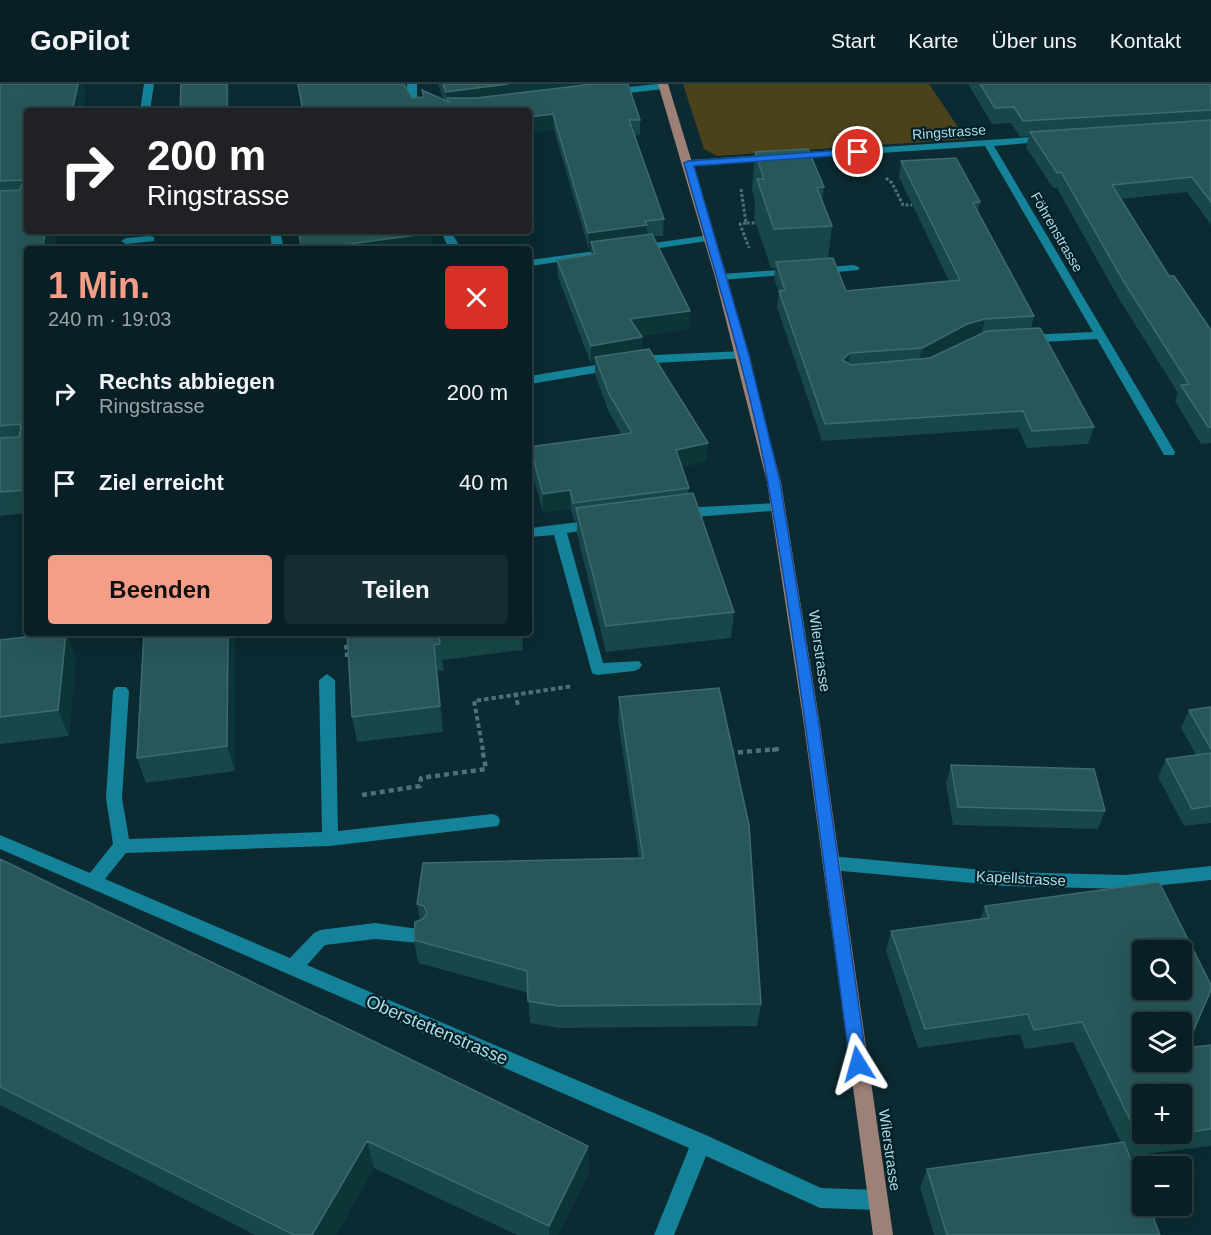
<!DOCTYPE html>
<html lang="de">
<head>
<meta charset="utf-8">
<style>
  :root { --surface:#082025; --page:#162d32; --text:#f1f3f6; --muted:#98a3a7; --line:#293e42; --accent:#f49e87 }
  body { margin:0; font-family:Helvetica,sans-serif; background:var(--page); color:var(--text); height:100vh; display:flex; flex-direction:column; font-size:22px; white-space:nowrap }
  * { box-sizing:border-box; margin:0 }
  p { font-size:20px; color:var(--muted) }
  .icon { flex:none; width:33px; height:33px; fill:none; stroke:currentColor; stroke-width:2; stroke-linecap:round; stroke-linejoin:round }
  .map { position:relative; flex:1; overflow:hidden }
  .panel { position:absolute; left:24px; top:162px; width:508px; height:390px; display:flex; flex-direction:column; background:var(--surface); border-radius:6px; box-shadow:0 6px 24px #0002,0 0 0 2px var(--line) }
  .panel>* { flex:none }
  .hud { position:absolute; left:24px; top:24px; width:508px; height:126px; border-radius:6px; box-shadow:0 6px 24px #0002,0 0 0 2px var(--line); background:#202124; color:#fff; overflow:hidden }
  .fabs { position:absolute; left:1132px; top:856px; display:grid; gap:12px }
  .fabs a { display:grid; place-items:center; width:60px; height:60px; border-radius:6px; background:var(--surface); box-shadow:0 6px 24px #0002,0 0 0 2px var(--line); font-size:30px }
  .pin { position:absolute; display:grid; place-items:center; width:51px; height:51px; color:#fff; margin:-26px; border:3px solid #fff; border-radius:50%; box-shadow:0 2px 6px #0007 }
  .me { position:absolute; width:66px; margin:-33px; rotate:352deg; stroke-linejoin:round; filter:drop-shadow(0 0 4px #0008) }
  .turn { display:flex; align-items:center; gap:21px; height:126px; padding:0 24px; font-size:27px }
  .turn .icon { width:78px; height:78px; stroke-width:2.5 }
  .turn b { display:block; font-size:42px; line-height:51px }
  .round { display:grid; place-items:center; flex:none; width:63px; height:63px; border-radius:6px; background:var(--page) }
  .summary { display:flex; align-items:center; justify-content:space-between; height:102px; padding:0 24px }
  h1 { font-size:36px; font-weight:700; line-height:45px; color:var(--accent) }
  .primary-button { display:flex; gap:12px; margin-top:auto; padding:12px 24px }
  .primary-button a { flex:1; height:69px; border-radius:6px; background:var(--accent); color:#111; font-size:24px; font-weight:700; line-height:69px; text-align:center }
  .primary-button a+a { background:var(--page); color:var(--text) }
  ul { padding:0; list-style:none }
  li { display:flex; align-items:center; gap:18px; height:90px; padding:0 24px }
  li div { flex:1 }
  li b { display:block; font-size:22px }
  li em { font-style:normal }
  header { display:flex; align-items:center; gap:36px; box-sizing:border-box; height:84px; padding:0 30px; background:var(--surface); border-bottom:2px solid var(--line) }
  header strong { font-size:28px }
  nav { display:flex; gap:33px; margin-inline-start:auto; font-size:21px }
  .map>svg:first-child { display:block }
  .green { fill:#4b421c }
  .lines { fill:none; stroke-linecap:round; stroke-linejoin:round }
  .path-far2 { stroke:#4d7079; stroke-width:3; stroke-dasharray:3 2; stroke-linecap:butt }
  .path-far1 { stroke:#4d7079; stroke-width:4; stroke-dasharray:4.5 3; stroke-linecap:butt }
  .path { stroke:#4d7079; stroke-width:4.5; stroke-dasharray:5 4; stroke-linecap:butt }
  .minor { fill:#148298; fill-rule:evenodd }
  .major { fill:#9d8176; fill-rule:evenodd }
  .wall { fill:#174748; fill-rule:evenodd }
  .shaded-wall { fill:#0c3538 }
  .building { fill:#285759; stroke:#3d6b6f; stroke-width:1.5; fill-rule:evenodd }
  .route { fill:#1a73e8; stroke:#114b97; stroke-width:1.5 }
  .labels { text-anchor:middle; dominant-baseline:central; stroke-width:4.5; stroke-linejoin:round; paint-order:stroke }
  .far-street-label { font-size:14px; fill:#afdae5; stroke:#022027 }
  .street-label { font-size:15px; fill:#afdae5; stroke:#022027 }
  .near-street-label { font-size:18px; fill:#afdae5; stroke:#022027 }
</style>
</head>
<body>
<header>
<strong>GoPilot</strong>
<nav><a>Start</a><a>Karte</a><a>Über uns</a><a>Kontakt</a></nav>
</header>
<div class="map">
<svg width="1211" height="1151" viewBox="0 0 1211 1151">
  <rect width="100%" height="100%" fill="#0b2a31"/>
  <path class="green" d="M683,0H929L966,55L717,72L704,65Z"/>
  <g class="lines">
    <path class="path-far2" d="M886,94L892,99L903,121H912
      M741,105L746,139H756
      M746,139L740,140L749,164"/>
    <path class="path-far1" d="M346,561L347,573
      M515,609L518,621
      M483,666L474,617L573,602
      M772,666L779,665"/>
    <path class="path" d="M729,669L779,665
      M362,711L420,702L421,694L486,685L482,664"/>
    <path class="minor" d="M144,0H154L150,27H140Z
      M407,0H417V13L424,27H414L407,13Z
      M656,0L669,2L664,5L610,11L605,8L610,5Z
      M1047,52L1052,55L1051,57L994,62L1175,368L1174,371H1164L1097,255L1025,259L1019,255L1025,251L1093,248L985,62L688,82L683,79L688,76Z
      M270,147H280L284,165H272Z
      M441,147H451L461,165H449Z
      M710,151L715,154L714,156L639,167L633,164L639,161Z
      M150,152L154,153V157L126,160L121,157L126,154Z
      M610,165L616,168L614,170L530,182V176Z
      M854,181L860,184L858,186L817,190L811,187L817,184Z
      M793,185L799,188L797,190L721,196L715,193L721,190Z
      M743,267L749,271L747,274L655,279L530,300V292L655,271Z
      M778,419L785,423L783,426L681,434L674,429L681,424Z
      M595,436L602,441L600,444L567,449L603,579L639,577L642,581L639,585L634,587L597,591L592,589L554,451L530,453V444Z
      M327,590L335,596L338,747L492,730L498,732L500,737L498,742L330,762L126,769L105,795L290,874L314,849L320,846L375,839L426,846L429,851L426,856L420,859L375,855L325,861L307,881L708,1052L821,1104L877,1106L884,1109L887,1116L884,1123L877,1126L820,1124L706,1072L674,1151H654L689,1064L0,765V751L90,789L113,760L106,714L113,607L116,603H126L129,607L122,714L129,755L322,748L319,596Z
      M831,772L1005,788L1125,791L1211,782V796L1125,805L1005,802L831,786L825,784L823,779L825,774Z"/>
    <path class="major" d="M658,0H668L727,193L781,398L820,641L893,1151H873L804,641L767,398L715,193Z"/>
  </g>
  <path class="wall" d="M0,0L86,8L82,27H27V147H57L54,165H27V429L0,432Z
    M297,0H404L412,14L423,13L422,6L444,16L438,0H628L640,36V51L634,52L664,135L663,152H653L689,245L641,252L642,253L641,266L707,377L681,383L689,404L688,409L734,528L731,554L606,568L577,450V437H574L571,425L543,428L530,381V363L622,351L609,328L595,291V279L591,280L558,193L557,176L591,171V165L589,166L554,46L530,27H302Z
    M968,0H1211V141L1187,108L1121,115L1169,192L1211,246V359L1201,360L1175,317L1178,309L1119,215L1057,104H1053L1026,63L1029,52L1020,53L1011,39L992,40Z
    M755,68L824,103L822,117L832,142L828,174L846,207L949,197L899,93L901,77L980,118L978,127L1034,232L1031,245L1094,343L1088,360L1027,364L1018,344L822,357L777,223L779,209L774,194L775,184H771L754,134L755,118L752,106ZM973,254L936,271L963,257Z
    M235,549V687L146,699L137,674Z
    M347,549H522L523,566L442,576L444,586L438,587L443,648L357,658L352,633Z
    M0,556L76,574L69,652L0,660Z
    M619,613L761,920L757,942L559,944L530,939L528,909L418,879L414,856L420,837L417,820L639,774L618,637Z
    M1211,623V739L1184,742L1158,693L1166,675L1196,671L1181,644L1189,626Z
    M951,681L1105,727L1098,745L953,741L946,699Z
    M0,775L588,1062L589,1089L558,1151H517L374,1084L336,1151H255L0,1021Z
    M985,822L1186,964L1211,961V1062L1129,1072L1160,1151H934L920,1103L927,1085L1121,1059L1073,958L1025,965L1020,950L918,964L886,867L891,847L980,836ZM1182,1011V1050H1143Z"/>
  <path class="shaded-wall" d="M78,0H84L86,8L82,27H72Z
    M227,0H230V27H227Z
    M508,0H623L449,18L447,14L448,24H447L446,8Z
    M553,30L554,46L530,49V33Z
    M647,141V157L591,158V165L589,166L588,149Z
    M46,147H57L54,165H42Z
    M432,149L433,165H343V161Z
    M690,227L689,245L630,253V235Z
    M985,235L981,252L963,257L918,281L922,264L967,240Z
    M642,253L641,271L595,273V279L591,280V262Z
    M850,269L848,286L842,276Z
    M27,350V375L24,367Z
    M708,359L707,377L675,384L676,366Z
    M570,406L571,425L543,428V410Z
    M67,549L76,574L69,652L58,626Z
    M228,549H235V687L227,662Z
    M434,561L438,587L443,648L440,622Z
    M367,1057L374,1084L336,1151H312Z
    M588,1062L589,1089L558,1151H549V1142Z"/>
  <path class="building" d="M0,0H78L72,27H27V147H46L42,165H27V350L24,367H27V406L0,408V354L19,353L21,343L19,340L0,342V107L20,106L23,98L20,96L0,97Z
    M181,0H227V27H180Z
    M298,0H404L412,14L424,13L422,6L449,18L447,14H476L593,0H628L640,36H629L664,135L645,137L647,141L588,149L553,30L530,33V27H303Z
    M443,0H508L446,8Z
    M980,0H1211V26L1023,37L1014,23L995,24Z
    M1211,36V118L1192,93L1112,101L1169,192H1174L1211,246V343H1208L1181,301L1189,300L1124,198L1061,88L1057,89L1030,48Z
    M808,65L824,103L817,104L832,142L774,145L757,95H764L755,68Z
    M956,74L980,118L973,119L1034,232L985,235L967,240L922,264L850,269L842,276L851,281L930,274L987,247L1040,244L1094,343L1032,347L1023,327L825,340L779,207L785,206L776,178L833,174L846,207L960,196L901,77Z
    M298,147H431L432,149L343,161L344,165H302Z
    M652,150L690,227L630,235L642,253L591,262L557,176L595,170L591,158Z
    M649,265L708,359L676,366L689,404L573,419L570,406L543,410L530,363L632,349L609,310L595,273Z
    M693,409L734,528L606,542L576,424Z
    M59,549H66L58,626L0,633V556Z
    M144,549H228L227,662L137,674Z
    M347,549H445L439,550L440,560L434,561L440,622L352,633Z
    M719,604L749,741L761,920L558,922L528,917L527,887L414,856L415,838L423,835L427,829L424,822L417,820L423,779L643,774L619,613Z
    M1211,623V665L1189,626Z
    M1211,669V722L1192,725L1166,675Z
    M951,681L1094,685L1105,727L958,723Z
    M0,775L588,1062L549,1142L367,1057L312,1151H294L0,1003Z
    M1159,798L1211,901V906L1186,964L1211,961V1045L1182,1049V1011H1143V1050H1174L1139,1054L1082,938L1034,946L1028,930L925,945L891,847L989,834L985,822ZM1143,867H1182V906H1143ZM1143,939H1182V978H1143Z
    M1124,1058L1143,1107V1122H1149L1160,1151H947L927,1085Z"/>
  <path class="route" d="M858,65L863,68L861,70L694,82L749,271L780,398L819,641L867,980L865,986L858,988L852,986L850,980C824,787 802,592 768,400C749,292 713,185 684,79L688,77Z"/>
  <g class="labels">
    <g class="far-street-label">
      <text transform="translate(949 48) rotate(-4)">Ringstrasse</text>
      <text transform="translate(1057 148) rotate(60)">Föhrenstrasse</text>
    </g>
    <g class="street-label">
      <text transform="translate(820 567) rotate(82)">Wilerstrasse</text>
      <text transform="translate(1021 794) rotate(3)">Kapellstrasse</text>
      <text transform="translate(890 1066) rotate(82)">Wilerstrasse</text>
    </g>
    <g class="near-street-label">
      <text transform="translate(437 946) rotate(23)">Oberstettenstrasse</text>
    </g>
  </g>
</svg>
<div class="fabs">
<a><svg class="icon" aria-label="search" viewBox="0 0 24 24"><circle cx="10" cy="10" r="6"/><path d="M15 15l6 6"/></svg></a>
<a><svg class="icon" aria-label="layers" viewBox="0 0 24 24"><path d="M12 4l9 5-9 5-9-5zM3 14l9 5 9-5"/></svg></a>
<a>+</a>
<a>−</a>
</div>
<div class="pin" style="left:858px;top:68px;background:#d93025"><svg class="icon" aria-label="arrive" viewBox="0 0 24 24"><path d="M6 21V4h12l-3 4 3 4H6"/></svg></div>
<svg class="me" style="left:858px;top:980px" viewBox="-20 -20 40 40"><path d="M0-17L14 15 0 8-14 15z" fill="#1a73e8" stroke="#fff" stroke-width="4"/></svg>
<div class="hud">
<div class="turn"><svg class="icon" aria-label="right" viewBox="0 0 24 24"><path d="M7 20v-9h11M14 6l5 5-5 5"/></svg><div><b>200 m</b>Ringstrasse</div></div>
</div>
<section class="panel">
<div class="summary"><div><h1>1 Min.</h1><p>240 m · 19:03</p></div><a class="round" style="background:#d93025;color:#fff"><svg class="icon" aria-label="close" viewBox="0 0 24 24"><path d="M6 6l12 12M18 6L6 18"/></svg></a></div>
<ul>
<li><svg class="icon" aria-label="right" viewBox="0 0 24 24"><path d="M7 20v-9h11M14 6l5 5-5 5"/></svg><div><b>Rechts abbiegen</b><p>Ringstrasse</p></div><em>200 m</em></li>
<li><svg class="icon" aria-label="arrive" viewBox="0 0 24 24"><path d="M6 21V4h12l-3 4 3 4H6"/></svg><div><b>Ziel erreicht</b></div><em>40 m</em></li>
</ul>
<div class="primary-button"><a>Beenden</a><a>Teilen</a></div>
</section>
</div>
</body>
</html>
